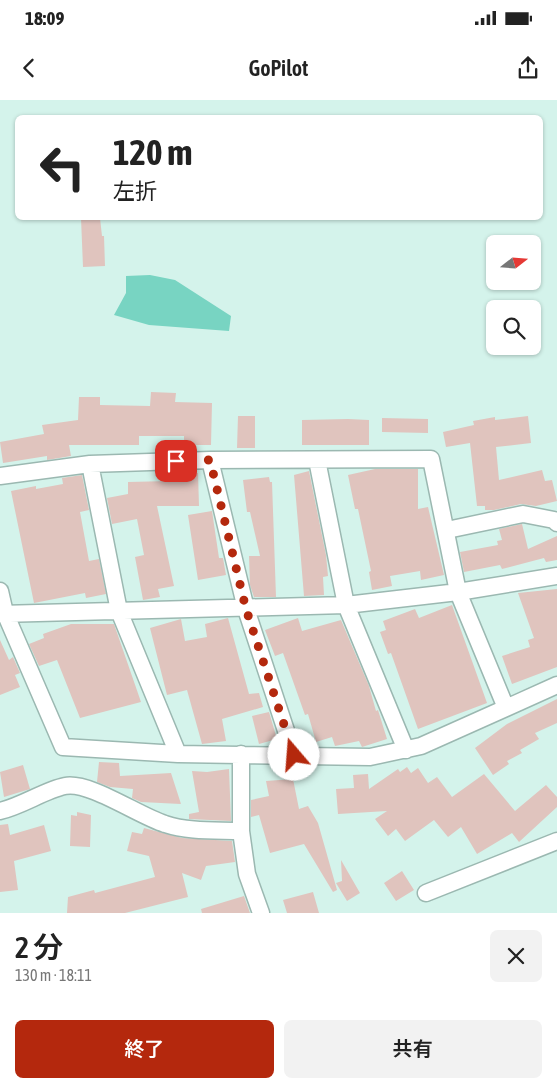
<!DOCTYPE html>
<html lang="ja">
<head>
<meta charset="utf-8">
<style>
  :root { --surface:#fff; --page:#f2f2f2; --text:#222; --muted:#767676; --accent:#b4280d }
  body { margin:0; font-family:"Asap Condensed","Noto Sans JP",sans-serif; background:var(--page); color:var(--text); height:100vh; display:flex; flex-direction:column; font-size:19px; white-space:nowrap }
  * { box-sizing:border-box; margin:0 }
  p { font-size:16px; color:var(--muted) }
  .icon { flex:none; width:28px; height:28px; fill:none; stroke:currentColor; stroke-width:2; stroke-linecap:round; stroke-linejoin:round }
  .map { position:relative; height:813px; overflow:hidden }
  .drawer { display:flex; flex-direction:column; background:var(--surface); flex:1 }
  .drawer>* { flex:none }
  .guide { position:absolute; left:15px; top:15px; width:528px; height:105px; border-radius:8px; box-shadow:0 1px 4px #0004; background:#fff; color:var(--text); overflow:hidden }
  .needle { width:32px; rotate:73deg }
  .fabs { position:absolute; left:486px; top:135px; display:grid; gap:10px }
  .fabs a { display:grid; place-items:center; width:55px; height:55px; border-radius:8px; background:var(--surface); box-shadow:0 1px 4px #0004; font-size:25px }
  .pin { position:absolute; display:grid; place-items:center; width:42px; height:42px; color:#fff; margin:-21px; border-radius:10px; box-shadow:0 2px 8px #0006 }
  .me { position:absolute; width:55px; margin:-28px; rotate:342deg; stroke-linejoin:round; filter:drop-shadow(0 0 4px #0008) }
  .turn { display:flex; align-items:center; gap:18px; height:105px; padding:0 15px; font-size:22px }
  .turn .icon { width:65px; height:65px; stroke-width:2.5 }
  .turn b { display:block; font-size:35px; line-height:42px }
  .round { display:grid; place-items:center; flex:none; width:52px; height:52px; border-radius:8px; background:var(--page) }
  .head { display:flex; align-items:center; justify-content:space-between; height:85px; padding:0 15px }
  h1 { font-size:30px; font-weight:600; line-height:38px }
  .action { display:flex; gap:10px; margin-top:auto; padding:10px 15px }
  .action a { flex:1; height:58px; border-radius:8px; background:var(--accent); color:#fff; font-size:20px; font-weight:600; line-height:58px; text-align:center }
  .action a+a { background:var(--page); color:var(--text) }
  .status { display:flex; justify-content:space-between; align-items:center; height:35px; padding:0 25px; background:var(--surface); direction:ltr }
  .status svg { height:14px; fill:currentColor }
  header { display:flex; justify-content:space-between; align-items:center; height:65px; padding:0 15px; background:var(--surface); font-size:22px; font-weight:600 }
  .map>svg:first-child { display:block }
  .green { fill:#78d4c2 }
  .building { fill:#e0c4be }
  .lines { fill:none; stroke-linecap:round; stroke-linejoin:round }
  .minor-casing { stroke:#9bb8b1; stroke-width:19 }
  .minor { stroke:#fff; stroke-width:16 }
  .route { stroke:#b4280d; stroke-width:9; stroke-dasharray:0 16.2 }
</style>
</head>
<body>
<div class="status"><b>18:09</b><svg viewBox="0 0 49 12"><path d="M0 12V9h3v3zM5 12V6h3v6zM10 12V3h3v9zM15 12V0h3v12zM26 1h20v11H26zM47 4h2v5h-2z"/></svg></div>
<header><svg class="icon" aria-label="back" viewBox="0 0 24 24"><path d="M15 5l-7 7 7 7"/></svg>GoPilot<svg class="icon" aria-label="share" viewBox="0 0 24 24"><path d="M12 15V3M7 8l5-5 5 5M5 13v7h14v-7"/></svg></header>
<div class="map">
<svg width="557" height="813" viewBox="0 0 557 813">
  <rect width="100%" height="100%" fill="#d4f3eb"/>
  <path class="green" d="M150,175L175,180L231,216L229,231L149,225L114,215L126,193V176Z"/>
  <path class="building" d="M81,118H100L102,136H104L105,166L83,167Z
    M151,292L176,293L175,302L212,303L211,345H184V336H139V345H69L71,356L47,360V356L3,363L0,342L44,334L42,325L78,320L79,297H100V305L150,306Z
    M238,316H255V348H237Z
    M528,316L531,343L496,347L499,380L542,370L545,381L552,380L557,401L536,406L521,404L494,410H485V406H477L470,343L446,347L443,332L474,325L473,321L495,317V320Z
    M382,318L428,319V333L382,332Z
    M348,319L369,320V345H302V320Z
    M375,369H418V409L428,407L444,475L421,480L420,471L390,476L392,486L372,490L369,472L371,471L358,409H355L348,375Z
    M309,371L326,455L328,476L323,477L324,495L304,496L294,375Z
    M170,373H198L199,406H157L174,486L158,489L160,497L143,500L135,457L144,455L137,419L112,424L107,398L128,394V382L170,381Z
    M82,375L89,410L80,412L89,461L99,459L106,494L86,498L85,493L34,503L11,391L36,386V389L63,384L62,378Z
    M269,377L270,382H272L276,497H254L250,485L249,456H260L250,412H247L243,380Z
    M212,411L219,458H223L226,475L198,480L188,415Z
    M522,424L528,449L557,436V460L546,462L544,458L502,469L500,465L464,472L460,452L498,445L497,441L502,440L499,429Z
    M557,489V567L512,584L502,556L530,547L528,540L534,538L518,493Z
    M452,505L487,603L418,629L391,553L388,554L380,532L386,530L383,521L415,509L419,518Z
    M228,518L249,594L259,593L263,607L222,619L226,641L202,644L187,590L167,595L150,528L181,519L185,541L207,537L205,524Z
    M298,518L302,531L341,520L369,586L376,611L378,610L387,639L362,647L359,641L335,646L332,637L316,642L308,614L305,615L283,553L275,556L265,530Z
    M71,524H114L141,602L80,618L57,560L39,566L29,544L44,538L43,534Z
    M0,540L9,560L13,557L20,573L15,575L20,587L0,595Z
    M557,599V623L535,633L539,639L520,650L522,653L507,661L509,664L493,675L475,648L507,624Z
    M269,612L277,639L259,644L252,616Z
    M99,662L119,663L120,676L171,673L181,704L141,702L132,698L133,689L110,687L97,682Z
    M23,665L30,689L4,697L0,672Z
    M407,667L411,673L418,668L428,683L437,677L452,697L484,674L515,711L546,685L557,697V707L519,742L512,733L477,754L461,727L448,737L434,720L405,741L396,729L388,736L375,719L387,711L338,714L336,689L354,688L353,675L368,674L369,689L398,669L400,672Z
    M229,669L231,721L189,719V714L199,712L192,671L207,672Z
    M293,679L299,709L308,706L318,723L337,790L333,792L304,744L270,753L259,715L251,717V700L269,696L266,681Z
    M77,712L91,715L90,747L70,746L71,715L77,716Z
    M8,724L10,735L44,725L51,751L14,761L18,790L0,792V725Z
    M144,728L182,738L232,741L235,762L206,766L201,780L182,773L188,797L125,813H67L68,797L94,790L95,793L155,777L149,756L127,751L132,732L142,734Z
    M341,760L360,793L347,801L336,783L342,781Z
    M402,771L414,790L396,801L384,783Z
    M313,792L319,813H287L283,800Z
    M244,796L250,813H202L201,809Z"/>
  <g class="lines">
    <defs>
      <path id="minor" d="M210,360L246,509L294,655
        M317,360L346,505L406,650
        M90,364L119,511L178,654
        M0,376L90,364L210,360L431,359L458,492L506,608L421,646L370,657L178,654L63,647L5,513L0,491
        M447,430L523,414L554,420L557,423
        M0,514L346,505L458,492L557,476
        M506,608L557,585
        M241,654V731L247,774L261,813
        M0,711C22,706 45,690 65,686C89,681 139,716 165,724C189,732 216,730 241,731
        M426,793L557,741"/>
    </defs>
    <use href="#minor" class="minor-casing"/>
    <use href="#minor" class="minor"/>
  </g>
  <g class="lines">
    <path class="route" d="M176,361L210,360L246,509L294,655"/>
  </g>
</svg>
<div class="fabs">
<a><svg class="needle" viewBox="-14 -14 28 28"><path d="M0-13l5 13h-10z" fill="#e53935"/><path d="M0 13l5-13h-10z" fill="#767676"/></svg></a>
<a><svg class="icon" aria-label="search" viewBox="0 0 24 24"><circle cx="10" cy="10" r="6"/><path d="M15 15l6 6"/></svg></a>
</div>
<div class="pin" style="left:176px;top:361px;background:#d93025"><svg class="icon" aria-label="arrive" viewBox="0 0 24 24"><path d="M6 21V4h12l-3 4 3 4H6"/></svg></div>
<svg class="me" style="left:294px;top:655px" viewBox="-20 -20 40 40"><circle r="19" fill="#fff"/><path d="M0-13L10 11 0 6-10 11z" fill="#b4280d"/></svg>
<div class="guide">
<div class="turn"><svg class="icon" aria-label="left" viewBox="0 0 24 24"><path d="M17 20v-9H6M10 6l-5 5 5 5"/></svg><div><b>120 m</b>左折</div></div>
</div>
</div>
<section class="drawer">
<div class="head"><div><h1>2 分</h1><p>130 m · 18:11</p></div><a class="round"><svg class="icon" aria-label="close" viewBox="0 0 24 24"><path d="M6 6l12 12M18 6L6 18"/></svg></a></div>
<div class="action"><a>終了</a><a>共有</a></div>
</section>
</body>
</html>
